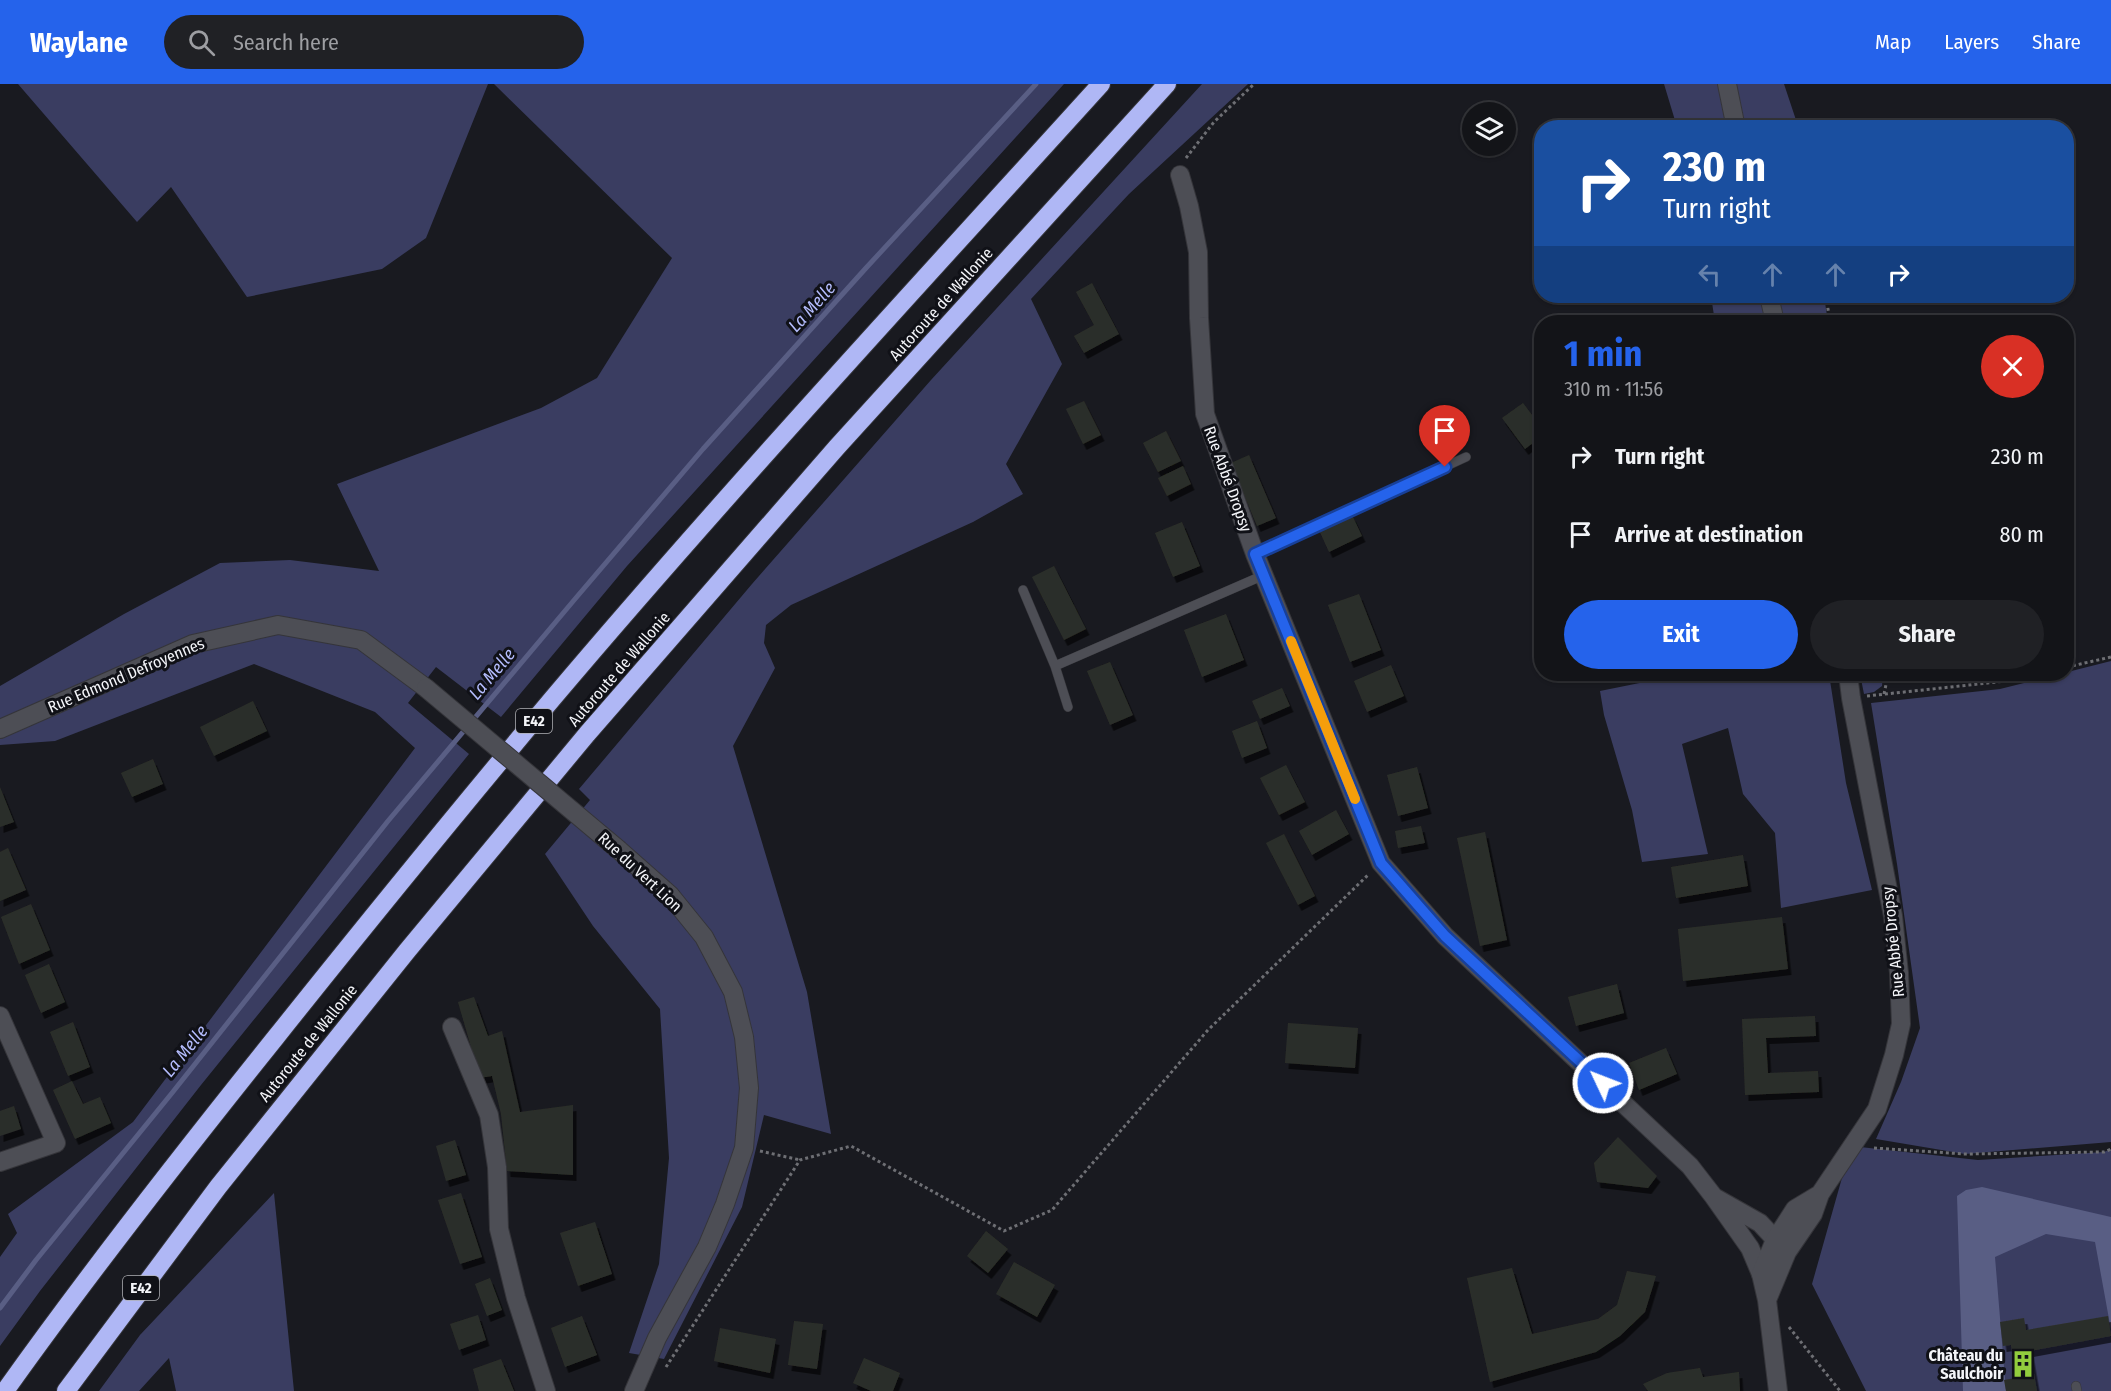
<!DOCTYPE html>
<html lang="en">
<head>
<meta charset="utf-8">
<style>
  :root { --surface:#131418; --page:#202125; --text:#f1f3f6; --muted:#9d9ea2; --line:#323337; --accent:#2563eb }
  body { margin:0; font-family:"Fira Sans Condensed",sans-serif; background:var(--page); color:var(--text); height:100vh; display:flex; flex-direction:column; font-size:22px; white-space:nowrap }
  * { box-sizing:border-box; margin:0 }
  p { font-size:20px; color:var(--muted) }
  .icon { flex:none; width:33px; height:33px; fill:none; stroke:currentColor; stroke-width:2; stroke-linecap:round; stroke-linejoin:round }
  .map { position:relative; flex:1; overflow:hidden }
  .side { position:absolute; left:1534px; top:231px; width:540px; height:366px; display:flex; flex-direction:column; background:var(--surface); border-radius:24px; box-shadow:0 2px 4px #0004,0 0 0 2px var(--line) }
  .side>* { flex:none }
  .banner { position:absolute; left:1534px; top:36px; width:540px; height:183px; border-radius:24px; box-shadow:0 2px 4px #0004,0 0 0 2px var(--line); background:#1a4fa0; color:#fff; overflow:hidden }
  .tools { position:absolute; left:1462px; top:18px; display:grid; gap:12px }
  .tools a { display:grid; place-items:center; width:54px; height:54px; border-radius:50%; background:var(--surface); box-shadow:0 2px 4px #0004,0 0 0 2px var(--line); font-size:30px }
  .pin { position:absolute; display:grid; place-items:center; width:51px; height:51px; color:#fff; margin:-62px -26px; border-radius:50% 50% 50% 0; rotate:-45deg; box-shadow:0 0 6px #0007 }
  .pin .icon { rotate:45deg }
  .me { position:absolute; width:66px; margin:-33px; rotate:313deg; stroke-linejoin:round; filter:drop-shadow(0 0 4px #0008) }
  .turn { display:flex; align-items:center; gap:21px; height:126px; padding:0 30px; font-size:27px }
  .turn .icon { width:78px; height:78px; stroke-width:2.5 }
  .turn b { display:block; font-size:42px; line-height:51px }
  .lanes { display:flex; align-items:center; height:57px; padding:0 30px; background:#0003; justify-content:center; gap:30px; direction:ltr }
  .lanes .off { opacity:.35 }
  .round { display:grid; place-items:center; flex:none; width:63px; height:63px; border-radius:32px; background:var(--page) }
  .summary { display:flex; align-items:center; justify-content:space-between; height:102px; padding:0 30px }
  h1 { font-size:36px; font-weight:700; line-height:45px; color:var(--accent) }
  .primary-button { display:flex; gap:12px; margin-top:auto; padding:12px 30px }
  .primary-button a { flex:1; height:69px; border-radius:36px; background:var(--accent); color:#fff; font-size:24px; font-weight:700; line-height:69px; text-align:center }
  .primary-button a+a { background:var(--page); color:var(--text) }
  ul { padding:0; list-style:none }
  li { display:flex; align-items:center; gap:18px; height:78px; padding:0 30px }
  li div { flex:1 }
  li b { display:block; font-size:22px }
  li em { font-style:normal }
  header { display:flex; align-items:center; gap:36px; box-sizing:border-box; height:84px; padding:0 30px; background:var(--accent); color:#fff }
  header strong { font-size:28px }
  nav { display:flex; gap:33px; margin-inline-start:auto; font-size:21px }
  .search { width:420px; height:54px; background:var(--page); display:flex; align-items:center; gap:15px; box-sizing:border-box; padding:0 21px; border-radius:33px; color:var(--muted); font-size:22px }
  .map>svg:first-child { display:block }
  .green { fill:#3a3d61 }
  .water { fill:#595e84 }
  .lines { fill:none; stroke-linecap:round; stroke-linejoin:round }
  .stream { stroke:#595e84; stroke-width:5 }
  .building { fill:#2c2f29; filter:url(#shadow) }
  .lane-casing { stroke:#35353a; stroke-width:10 }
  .street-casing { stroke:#35353a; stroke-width:20 }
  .secondary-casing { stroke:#35353a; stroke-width:20 }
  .highway-casing { stroke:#35353a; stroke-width:20 }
  .path { stroke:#6e6f74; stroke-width:3; stroke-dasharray:3 3; stroke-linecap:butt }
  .lane { stroke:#4d4e55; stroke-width:9 }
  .street { stroke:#4d4e55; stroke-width:18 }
  .secondary { stroke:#4d4e55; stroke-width:18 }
  .highway { stroke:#afb7f5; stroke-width:18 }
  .street-bridge-casing { stroke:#35353a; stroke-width:20; stroke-linecap:butt }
  .street-bridge { stroke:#4d4e55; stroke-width:18 }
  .route-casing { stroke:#184099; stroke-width:15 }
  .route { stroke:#2563eb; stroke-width:10 }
  .slow { stroke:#f59e0b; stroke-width:10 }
  .labels { text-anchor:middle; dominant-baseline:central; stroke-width:6; stroke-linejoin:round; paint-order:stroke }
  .shield { fill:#101117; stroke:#b0b1b5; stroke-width:1.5 }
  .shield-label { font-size:15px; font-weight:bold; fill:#f4f5f9 }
  .street-label { font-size:16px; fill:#f4f5f9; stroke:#101117 }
  .poi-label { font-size:16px; font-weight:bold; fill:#f4f5f9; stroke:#101117; text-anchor:end }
  .water-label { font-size:18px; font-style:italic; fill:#b4bcfd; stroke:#101117 }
</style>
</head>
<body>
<header>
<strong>Waylane</strong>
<div class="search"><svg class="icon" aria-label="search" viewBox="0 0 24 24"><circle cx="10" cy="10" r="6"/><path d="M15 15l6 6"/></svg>Search here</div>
<nav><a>Map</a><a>Layers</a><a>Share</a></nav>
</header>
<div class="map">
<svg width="2111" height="1307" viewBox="0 0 2111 1307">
  <defs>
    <filter id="shadow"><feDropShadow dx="3.5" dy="6" stdDeviation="0" flood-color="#0009"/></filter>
  </defs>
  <rect width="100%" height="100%" fill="#191a20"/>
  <path class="green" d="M18,0H488L426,154L382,185L247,213L171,103L137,138Z
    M494,0H1064L627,482L501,633L436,583L408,619L469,670L201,1001L40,1207L0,1262V1173L17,1149L8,1130L133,1038L415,664L375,628L254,580L55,657L0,661V602L124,530L220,479L290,476L379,487L337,400L541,324L597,294L672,174Z
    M1202,0H1248L1129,110L1031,215L1062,280L1006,380L1023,410L973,438L791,521L766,541L764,559L775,584L733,662L807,908L831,1050L764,1031L742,1123L664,1275L629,1269L659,1180L669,1074L660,925L593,842L545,770L590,716L579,705L752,500L931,296Z
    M1664,0H1784L1797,39L1794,44L1677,43Z
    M1711,212H1824L1828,238H1715Z
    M2111,577V1058L1965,1070L1876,1055L1901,998L1920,944L1897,780L1871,619L2000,605Z
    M1684,590H1829L1846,699L1872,806L1781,824L1775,749L1743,710L1728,644L1682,660L1708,770L1642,778L1632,726L1604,631L1600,607Z
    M1860,590H1883L1882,602L1874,608L1864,610Z
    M1851,1062L1978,1076L2104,1068L2111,1065V1307H1866L1812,1200Z
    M274,1109L294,1307H176L169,1274L139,1307H99L140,1251Z"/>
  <path class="water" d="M1982,1103L2111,1133V1246L2095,1158L2046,1150L1995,1173L2006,1307H1963L1957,1112L1966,1106Z"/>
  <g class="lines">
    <path class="stream" d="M0,1224L36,1176L172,1009L388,737L575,515L703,365L866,184L1036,0"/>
  </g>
  <path class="building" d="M1092,199L1119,250L1084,269L1074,252L1094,241L1076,208Z
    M1084,317L1101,351L1083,360L1066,325Z
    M1523,319L1542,344V352L1525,365L1502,334Z
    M1166,347L1181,377L1158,388L1143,359Z
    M1249,371L1276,434L1257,442L1231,379Z
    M1183,382L1191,400L1167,412L1158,394Z
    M1352,431L1362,452L1329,468L1319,446Z
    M1182,438L1200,482L1173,493L1155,449Z
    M1054,482L1086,545L1064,556L1032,493Z
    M1359,510L1381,566L1350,578L1328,521Z
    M1226,530L1244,576L1202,593L1184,546Z
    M1110,578L1133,631L1110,641L1087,587Z
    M1391,581L1404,612L1367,628L1354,597Z
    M1282,604L1290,622L1260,635L1252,617Z
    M253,617L267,647L214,672L200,643Z
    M1257,637L1267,664L1242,674L1232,647Z
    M153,675L163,700L132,713L121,689Z
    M1286,681L1305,718L1279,731L1260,694Z
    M1417,683L1428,724L1398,732L1387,691Z
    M0,703L14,738L0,743Z
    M1336,726L1349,750L1312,771L1299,747Z
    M1421,742L1425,759L1398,764L1395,747Z
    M1485,748L1507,856L1480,862L1457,754Z
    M1284,750L1315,812L1298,821L1266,759Z
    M8,764L26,806L0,817V768Z
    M1743,771L1748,802L1676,814L1671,783Z
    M31,820L50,866L19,880L1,833Z
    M1782,833L1788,885L1683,897L1678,845Z
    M49,880L65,918L41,929L25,891Z
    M1617,900L1624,929L1576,942L1568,913Z
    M474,913L488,952L502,947L520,1028L573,1021V1091L507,1087L501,1030L492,992L480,994L458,918Z
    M1815,932L1816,952L1766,954L1768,989L1818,987L1819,1008L1745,1011L1742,935Z
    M73,938L90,983L68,992L50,948Z
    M1288,939L1358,944L1355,984L1285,979Z
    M1666,964L1677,990L1639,1006L1629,979Z
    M72,997L83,1020L100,1013L111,1039L75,1055L53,1006Z
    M14,1022L21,1045L0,1052V1027Z
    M1618,1053L1657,1092L1648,1104L1597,1098L1594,1079Z
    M455,1056L466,1091L446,1097L436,1062Z
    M461,1109L482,1173L460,1180L438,1116Z
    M595,1138L612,1190L578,1202L560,1149Z
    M986,1147L1008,1165L988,1189L967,1172Z
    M1014,1178L1055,1201L1037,1233L996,1210Z
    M1512,1184L1532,1250L1598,1235L1617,1221L1627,1187L1656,1192L1645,1228L1620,1252L1596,1268L1490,1298L1467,1194Z
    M490,1194L502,1226L487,1232L475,1200Z
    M478,1231L486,1256L459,1266L450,1240Z
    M582,1232L597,1271L565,1283L551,1244Z
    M2108,1232L2111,1252L2030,1267L2037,1307H2006L2004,1296L2016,1294L2011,1261L2003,1262L2000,1238L2024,1234L2026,1246Z
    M794,1237L823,1240L817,1285L788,1281Z
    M720,1244L776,1255L770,1289L714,1277Z
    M864,1274L900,1289L893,1307H871L853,1299Z
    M501,1275L514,1307H479L473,1285Z
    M1700,1284L1703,1293L1739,1288L1740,1307H1648L1643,1300L1667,1289Z"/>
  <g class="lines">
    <defs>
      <path id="lane" d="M1255,470L1466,373
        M1023,506L1055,582L1264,491
        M1055,582L1068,623
        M2076,1302L2077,1307"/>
      <path id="street" d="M1180,91L1189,122L1198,168L1199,234L1205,330L1255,470L1381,779L1445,852L1690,1082L1714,1113
        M0,645L193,560L278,541L361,556L426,604
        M619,766L670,811L704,853L733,908L744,953L749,1004L744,1064L725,1120L707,1163L657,1254L634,1307
        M0,932L56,1059L0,1078
        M452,943L489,1031L497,1083L499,1145L516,1214L546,1307
        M1761,1190L1750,1164L1714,1113L1760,1139L1786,1167"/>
      <path id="secondary" d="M1727,0L1736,44
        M1769,212L1775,238
        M1767,1216L1787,1168L1813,1130L1820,1110L1877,1025L1894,971L1901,940L1899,889L1893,832L1851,614L1848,590
        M1778,1307L1767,1216L1761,1190L1775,1156L1795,1125L1820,1110"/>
      <path id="highway" d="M5,1307C91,1186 183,1069 276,953C367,839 459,726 553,614C730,405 917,203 1101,0
        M66,1307L218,1103L407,867L587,650L837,363L1167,0"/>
    </defs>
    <use href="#lane" class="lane-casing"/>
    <use href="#street" class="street-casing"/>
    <use href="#secondary" class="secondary-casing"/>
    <use href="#highway" class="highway-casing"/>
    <path class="path" d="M1186,74L1214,38L1254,0
      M1826,212L1830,238
      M2067,583L2111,573
      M1884,610L1887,596L1886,590
      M1867,612L2025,595L2045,590
      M1874,1064L1965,1070L2104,1068L2111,1065
      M760,1067L800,1076
      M1789,1243L1840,1307
      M666,1283L800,1076L851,1062L1004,1147L1052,1126L1208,946L1369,790"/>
    <use href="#lane" class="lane"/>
    <use href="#street" class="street"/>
    <use href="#secondary" class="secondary"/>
    <use href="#highway" class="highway"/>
    <defs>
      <path id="street-bridge" d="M426,604L619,766"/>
    </defs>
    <use href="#street-bridge" class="street-bridge-casing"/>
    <use href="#street-bridge" class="street-bridge"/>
  </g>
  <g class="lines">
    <defs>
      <path id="route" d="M1445,383L1255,470L1381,779L1445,852L1603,999"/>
    </defs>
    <use href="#route" class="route-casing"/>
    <use href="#route" class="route"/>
    <path class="slow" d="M1291,557L1355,715"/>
  </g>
  <defs>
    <symbol id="building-bare" viewBox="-9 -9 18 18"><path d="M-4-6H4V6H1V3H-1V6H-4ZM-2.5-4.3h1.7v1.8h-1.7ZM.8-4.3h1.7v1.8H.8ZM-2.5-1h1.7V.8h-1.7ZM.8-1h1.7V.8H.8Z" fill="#92cd3e" stroke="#101117" stroke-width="2.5" paint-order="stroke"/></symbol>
  </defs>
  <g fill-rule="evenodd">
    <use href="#building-bare" x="2004" y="1261" width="38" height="38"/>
  </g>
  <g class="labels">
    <g class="shield">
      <rect x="516" y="625" width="36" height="24" rx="4.5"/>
      <rect x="123" y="1192" width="36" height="24" rx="4.5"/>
    </g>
    <g class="shield-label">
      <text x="534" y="637">E42</text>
      <text x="141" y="1204">E42</text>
    </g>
    <g class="street-label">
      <text transform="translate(941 220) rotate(-48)">Autoroute de Wallonie</text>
      <text transform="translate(1228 395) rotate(70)">Rue Abbé Dropsy</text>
      <text transform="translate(619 585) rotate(-49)">Autoroute de Wallonie</text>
      <text transform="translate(126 591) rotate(-23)">Rue Edmond Defroyennes</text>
      <text transform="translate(640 788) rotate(43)">Rue du Vert Lion</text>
      <text transform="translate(1893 858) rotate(-96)">Rue Abbé Dropsy</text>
      <text transform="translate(308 959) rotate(-51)">Autoroute de Wallonie</text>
    </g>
    <g class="poi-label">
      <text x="2003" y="1271">Château du<tspan x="2003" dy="18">Saulchoir</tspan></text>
    </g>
    <g class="water-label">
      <text transform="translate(812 223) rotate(-48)">La Melle</text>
      <text transform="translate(492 590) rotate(-50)">La Melle</text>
      <text transform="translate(185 967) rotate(-51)">La Melle</text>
    </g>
  </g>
</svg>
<div class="tools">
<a><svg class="icon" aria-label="layers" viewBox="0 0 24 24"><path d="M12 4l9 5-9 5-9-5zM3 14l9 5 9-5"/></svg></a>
</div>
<div class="pin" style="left:1445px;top:383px;background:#d93025"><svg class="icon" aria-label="arrive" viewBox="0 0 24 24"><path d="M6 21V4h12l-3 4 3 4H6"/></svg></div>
<svg class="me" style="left:1603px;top:999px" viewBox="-20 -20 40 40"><circle r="17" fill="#2563eb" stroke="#fff" stroke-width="3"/><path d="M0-11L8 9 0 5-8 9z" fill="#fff"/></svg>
<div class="banner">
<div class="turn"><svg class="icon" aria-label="right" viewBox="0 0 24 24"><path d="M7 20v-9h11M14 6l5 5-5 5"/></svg><div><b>230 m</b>Turn right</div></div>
<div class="lanes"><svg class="icon off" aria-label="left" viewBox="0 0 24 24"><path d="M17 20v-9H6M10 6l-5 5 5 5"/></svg><svg class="icon off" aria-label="ahead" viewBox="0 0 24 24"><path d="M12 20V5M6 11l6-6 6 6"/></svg><svg class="icon off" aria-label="ahead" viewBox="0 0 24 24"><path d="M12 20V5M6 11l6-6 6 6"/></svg><svg class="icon" aria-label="right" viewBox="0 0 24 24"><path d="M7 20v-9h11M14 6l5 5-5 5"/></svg></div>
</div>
<section class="side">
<div class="summary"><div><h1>1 min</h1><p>310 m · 11:56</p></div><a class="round" style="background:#d93025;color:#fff"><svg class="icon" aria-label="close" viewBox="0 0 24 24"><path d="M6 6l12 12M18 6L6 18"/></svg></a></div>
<ul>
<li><svg class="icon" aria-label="right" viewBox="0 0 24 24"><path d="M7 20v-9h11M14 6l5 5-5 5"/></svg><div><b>Turn right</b></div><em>230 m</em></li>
<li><svg class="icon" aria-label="arrive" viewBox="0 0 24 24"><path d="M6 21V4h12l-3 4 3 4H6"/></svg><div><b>Arrive at destination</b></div><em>80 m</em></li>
</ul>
<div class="primary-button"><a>Exit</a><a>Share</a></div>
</section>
</div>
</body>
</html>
